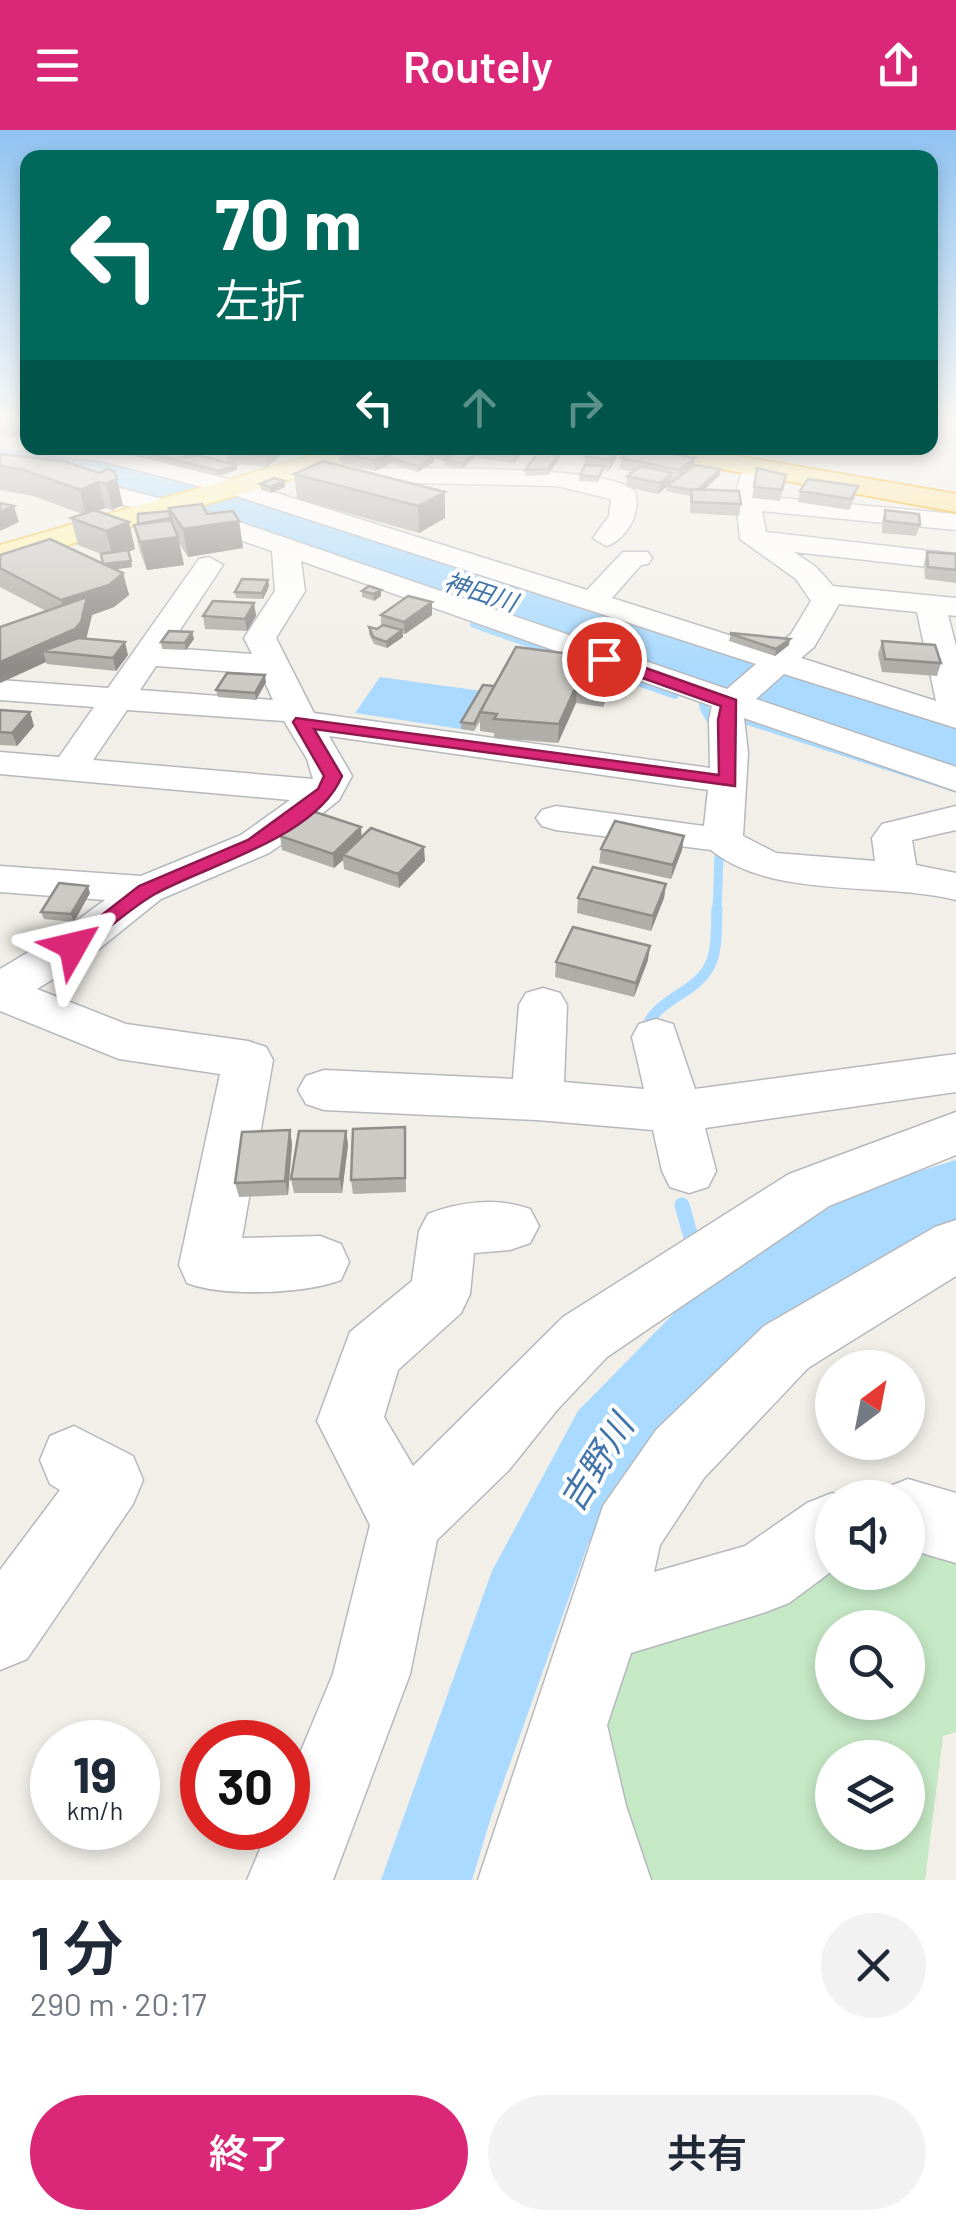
<!DOCTYPE html>
<html lang="ja">
<head>
<meta charset="utf-8">
<style>
  :root { --surface:#fff; --page:#f2f2f3; --text:#1f2937; --muted:#747a83; --accent:#db2777 }
  body { margin:0; font-family:Barlow,"Noto Sans JP",sans-serif; background:var(--page); color:var(--text); height:100vh; display:flex; flex-direction:column; font-size:38px; white-space:nowrap }
  * { box-sizing:border-box; margin:0 }
  p { font-size:32px; color:var(--muted) }
  .icon { flex:none; width:55px; height:55px; fill:none; stroke:currentColor; stroke-width:2; stroke-linecap:round; stroke-linejoin:round }
  .map { position:relative; height:1750px; overflow:hidden }
  .details { display:flex; flex-direction:column; background:var(--surface); flex:1 }
  .details>* { flex:none }
  .hud { position:absolute; left:20px; top:20px; width:918px; height:305px; border-radius:20px; box-shadow:0 5px 15px #0003; background:#00695c; color:#fff; overflow:hidden }
  .needle { width:65px; rotate:32deg }
  .tools { position:absolute; left:815px; top:1220px; display:grid; gap:20px }
  .tools a { display:grid; place-items:center; width:110px; height:110px; border-radius:50%; background:var(--surface); box-shadow:0 5px 15px #0003; font-size:50px }
  .speed { position:absolute; left:30px; top:1590px; display:flex; gap:20px; font-size:50px; font-weight:700; text-align:center }
  .speed>* { display:grid; place-content:center; width:130px; height:130px; border-radius:50%; background:var(--surface); box-shadow:0 5px 15px #0003; line-height:1 }
  .speed small { font-size:25px; font-weight:400 }
  .speed .limit { border:15px solid #d22; background:#fff; color:#111 }
  .pin { position:absolute; display:grid; place-items:center; width:85px; height:85px; color:#fff; margin:-42px; border:5px solid #fff; border-radius:50%; box-shadow:0 2px 10px #0007 }
  .me { position:absolute; width:110px; margin:-55px; rotate:53deg; stroke-linejoin:round; filter:drop-shadow(0 0 8px #0008) }
  .turn { display:flex; align-items:center; gap:35px; height:210px; padding:0 30px; font-size:45px }
  .turn .icon { width:130px; height:130px; stroke-width:2.5 }
  .turn b { display:block; font-size:70px; line-height:85px }
  .lanes { display:flex; align-items:center; height:95px; padding:0 30px; background:#0003; justify-content:center; gap:50px; direction:ltr }
  .lanes .off { opacity:.35 }
  .round { display:grid; place-items:center; flex:none; width:105px; height:105px; border-radius:52px; background:var(--page) }
  .head { display:flex; align-items:center; justify-content:space-between; height:170px; padding:0 30px }
  h1 { font-size:60px; font-weight:600; line-height:75px }
  .action { display:flex; gap:20px; margin-top:auto; padding:20px 30px }
  .action a { flex:1; height:115px; border-radius:60px; background:var(--accent); color:#fff; font-size:40px; font-weight:600; line-height:115px; text-align:center }
  .action a+a { background:var(--page); color:var(--text) }
  header { display:flex; justify-content:space-between; align-items:center; height:130px; padding:0 30px; background:var(--accent); color:#fff; font-size:45px; font-weight:600 }
  .map>svg:first-child { display:block }
  .green { fill:#c5e8c5; fill-rule:evenodd }
  .water { fill:#aadaff }
  .lines { fill:none; stroke-linecap:round; stroke-linejoin:round }
  .stream-far3 { stroke:#aadaff; stroke-width:8 }
  .stream-far2 { stroke:#aadaff; stroke-width:9 }
  .stream-far1 { stroke:#aadaff; stroke-width:11 }
  .stream { stroke:#aadaff; stroke-width:15 }
  .minor-casing { stroke:#b5b8bc; stroke-width:3 }
  .major-casing { stroke:#f2c960; stroke-width:4 }
  .highway-casing { stroke:#f9ab00; stroke-width:4 }
  .minor { fill:#fff; fill-rule:evenodd }
  .major { fill:#fff2af; fill-rule:evenodd }
  .highway { fill:#fde293; fill-rule:evenodd }
  .wall { fill:#afaea9 }
  .shaded-wall { fill:#8f8d8a }
  .building { fill:#cccac5; stroke:#8f8d8a; stroke-width:2.5 }
  .route { fill:#db2777; stroke:#8e194d; stroke-width:2.5 }
  .labels { text-anchor:middle; dominant-baseline:central; stroke-width:8; stroke-linejoin:round; paint-order:stroke }
  .far-water-label { font-size:25px; font-style:italic; fill:#4174aa; stroke:#fff }
  .near-water-label { font-size:35px; font-style:italic; fill:#4174aa; stroke:#fff }
</style>
</head>
<body>
<header><svg class="icon" aria-label="menu" viewBox="0 0 24 24"><path d="M4 6h16M4 12h16M4 18h16"/></svg>Routely<svg class="icon" aria-label="share" viewBox="0 0 24 24"><path d="M12 15V3M7 8l5-5 5 5M5 13v7h14v-7"/></svg></header>
<div class="map">
<svg width="956" height="1750" viewBox="0 0 956 1750">
  <rect width="100%" height="100%" fill="#f1efe8"/>
  <path class="green" d="M908,1396L956,1408V1602L943,1606L925,1750H634L597,1599L626,1511L772,1469L832,1423V1442H908ZM832,1498H908V1572H832ZM832,1628H908V1702H832Z"/>
  <path class="water" d="M0,319L80,328L203,353L956,596V639L148,364L72,344L0,334Z
    M380,547L496,563L474,601L355,583Z
    M956,1030V1095L666,1295L588,1414L491,1687L472,1750H381L492,1441L578,1281L683,1174L855,1061Z"/>
  <g class="lines">
    <path class="stream-far3" d="M474,494L675,565
      M703,575L706,580"/>
    <path class="stream-far2" d="M704,578L715,597
      M740,588L956,658
      M717,781L719,726"/>
    <path class="stream-far1" d="M644,904C654,867 694,867 710,835C718,819 716,796 717,778"/>
    <path class="stream" d="M682,1075L694,1118"/>
    <defs>
      <path id="minor" d="M28,314V318H105L251,355L587,460L623,422H648L652,428L648,434L641,435L612,468L773,519L791,504L811,471L796,449L740,409C738,379 730,360 748,332L756,330L768,337L760,366L956,384V400L762,381L766,402L956,424V440L794,422L816,437L833,456L956,468V486L948,485L956,516V598L784,544L756,569L956,637V661L744,588L748,623L743,706L776,723L875,731L872,708L882,694L956,676V700L912,710L916,735L956,743V770C880,751 773,770 711,720L556,700L542,696L536,688L542,680L556,676L704,696L708,660L329,606L352,646L339,670L298,703L269,723L161,769L89,827L37,859L126,894L248,911L266,917L273,930L242,1108L320,1106L341,1114L349,1132L341,1150C303,1164 224,1167 187,1153L179,1135L220,944L119,929L0,881V839L57,805L105,770L0,762V736L141,746L241,705L290,670L0,644V622L59,627L94,577L0,570V550L108,558L199,429L209,427L223,435L168,518L252,524L244,508L275,461L272,421C182,389 94,364 0,349V335L82,348L207,381L727,559L756,534L233,365L102,331L28,323L25,318ZM301,431L712,576L709,589L710,638L314,583L276,508L305,461ZM839,474L917,482L936,571L801,528L814,517ZM156,536L261,544L273,570L140,560ZM127,580L284,591L307,629L313,649L93,630Z
        M367,338C410,339 611,334 634,361C639,367 636,384 633,390C627,402 618,413 606,416L593,408L609,386L611,369L556,356L367,352L314,357L302,350L314,343Z
        M543,858L560,863L567,875L564,952L644,959L632,907L639,894L656,889L673,894L695,959L956,924V962L705,998L716,1041L708,1057L689,1063L670,1057L662,1041L653,1000L537,990L324,980L306,974L298,960L306,946L324,940L513,949L519,875L526,863Z
        M956,982V1025L829,1076L607,1227L557,1280L509,1340L437,1410L410,1544L333,1750H247L269,1698H288V1652L333,1544L370,1395L317,1291L350,1202L412,1151L419,1101L428,1084C459,1072 498,1067 530,1079L539,1096L530,1113L510,1120L474,1123L470,1164L461,1183L398,1240L384,1287L413,1336L563,1187L789,1044Z
        M956,1090V1146L808,1238L704,1348L660,1415L654,1442L745,1416L807,1373L832,1363L844,1368H832V1441L789,1473L763,1483L631,1523L607,1595L626,1676L651,1750H478L603,1376L656,1300L764,1196L935,1097Z
        M74,1296L133,1326L143,1350L133,1374L27,1529L0,1540V1440L60,1360L50,1354L40,1330L50,1306Z
        M908,1349L956,1363V1433L908,1419V1368H880L883,1359Z"/>
      <path id="major" d="M340,318H380L376,324L0,435V415Z"/>
      <path id="highway" d="M637,318H692L956,364V382L650,326Z"/>
    </defs>
    <use href="#minor" class="minor-casing"/>
    <use href="#major" class="major-casing"/>
    <use href="#highway" class="highway-casing"/>
    <use href="#minor" class="minor"/>
    <use href="#major" class="major"/>
    <use href="#highway" class="highway"/>
  </g>
  <path class="wall" d="M0,292H28L13,307L0,305Z
    M108,318L194,326L227,332L226,322L286,321L267,337L228,333L236,335L237,340L218,346L147,328L109,323Z
    M178,318H215L205,325Z
    M386,318H431L421,324L434,326V332L418,342L390,333L375,341L340,333L339,322Z
    M436,318H522V324L514,333L476,328V326L463,338L445,336V330L436,329L435,323L439,321L436,320Z
    M781,318H815L809,323Z
    M619,323L609,341L604,340L598,352L579,351L580,345L584,337L585,327Z
    M0,324L99,343L123,375L112,380L105,378L98,381L135,419L129,422L132,437L115,439L123,443L129,465L114,477L92,485L86,509L128,525L116,541L47,534L46,532L0,553V497L46,481L0,457V425L103,434L101,424L78,415L71,388L82,384L33,366L0,360Z
    M560,327L548,345L525,346V340Z
    M621,328L694,335L720,345L704,360L741,374L739,386L690,383V366L666,361L667,357L658,364L626,357L627,346L633,342L620,339Z
    M757,338L786,345L780,371L752,368Z
    M294,344L445,362V388L419,403L297,369Z
    M284,351L285,357L271,363L261,360L260,354Z
    M858,356L855,367L849,380L798,372L800,361Z
    M169,378L239,391L243,418L188,427L179,413L184,435L147,440L140,422L134,395L169,381Z
    M885,380L920,395L916,406L882,403V392Z
    M927,422L956,424V453L925,449L924,433Z
    M269,456L263,469L236,468L235,462Z
    M362,461L381,466L374,471L362,467Z
    M432,472V485L405,504H403V507L387,518L374,514L369,504V497L377,499L381,496V485Z
    M254,473L256,486L247,501L205,499L203,486Z
    M192,502L194,509L186,520L162,519L161,512Z
    M731,503L789,515L775,526L729,511Z
    M882,511L941,533L937,546L882,542L878,524Z
    M579,530L591,537L604,549H608L606,568L603,577L576,573L558,613L494,608V603L480,601V591L474,601L461,599V592L494,556Z
    M266,552L256,570L218,567L216,560Z
    M0,580L30,582L34,596L17,616L0,615Z
    M280,706L362,707L425,731L399,758L344,739L343,730L334,738L282,720Z
    M684,706L682,720L671,749L599,733L601,719Z
    M666,754L664,768L651,801L577,783L578,768Z
    M90,763L74,792L44,789L41,782Z
    M648,830L634,867L555,847L556,832Z
    M405,997L406,1062L353,1064L351,1050Z
    M290,1000L292,1014L288,1065L239,1067L235,1053Z
    M346,1001L348,1015L342,1063H294L291,1049Z"/>
  <path class="shaded-wall" d="M19,292H28V300L13,307L10,296Z
    M204,318H215L205,325Z
    M276,318H285L286,321L267,337L266,326Z
    M518,318H522V324L514,333V322Z
    M617,318H619V323L609,341L610,330Z
    M476,321V326L463,338V333Z
    M390,322L391,333L375,341L374,331Z
    M560,322V327L548,345L549,339Z
    M434,326V332L418,342V336Z
    M695,328L693,338L678,351L679,340Z
    M236,335L237,340L218,346V341Z
    M720,339V345L696,367L697,361Z
    M672,343L671,353L658,364L660,353Z
    M117,349L123,375L112,380L106,354Z
    M284,351L285,357L271,363L270,357Z
    M99,352L105,378L86,386L80,360Z
    M445,362V388L419,403L418,376Z
    M14,376L19,392L0,401V382Z
    M239,391L243,418L188,427L183,399Z
    M129,392L135,419L113,428L106,401Z
    M178,407L184,435L147,440L140,412Z
    M131,431L132,437L105,441L103,434Z
    M123,443L129,465L114,477L92,485L86,510L43,521L46,532L0,553V532L68,493L61,470Z
    M268,450L269,456L263,469L262,463Z
    M381,460V466L374,471L373,464Z
    M432,472V485L405,504L404,492Z
    M254,473L256,486L247,501L245,489Z
    M402,500L403,507L387,518L386,512Z
    M192,502L194,509L186,520L185,513Z
    M790,509L789,515L775,526L776,519Z
    M125,512L128,525L116,541L113,528Z
    M265,545L266,552L256,570L255,563Z
    M608,549L606,568L603,577L605,558Z
    M577,554L576,573L558,613L559,594Z
    M30,582L34,596L17,616L12,603Z
    M361,697L362,711L343,725V730L334,738L333,724Z
    M684,706L682,720L671,749L673,735Z
    M424,717L425,731L399,758L398,744Z
    M666,754L664,768L651,801L653,786Z
    M88,756L90,763L74,792L71,784Z
    M650,816L648,830L634,867L636,853Z
    M290,1000L292,1014L288,1065L285,1051Z
    M346,1001L348,1015L342,1063L340,1049Z"/>
  <path class="building" d="M0,292H19L10,296L0,295Z
    M110,318H171L193,324L183,328L198,325L236,335L218,341L146,322Z
    M231,318H276L266,326L226,322Z
    M355,318H369L390,322L374,331L339,322Z
    M386,318H397L392,320L434,326L418,336L390,328V322L375,319Z
    M443,318L453,319L455,318H476V321L463,333L445,330L451,326L435,323Z
    M479,318H518L514,322Z
    M591,318H617L610,330L585,327Z
    M636,318H641L695,328L679,340L621,328Z
    M540,320L560,322L549,339L525,340Z
    M0,324L63,331L99,343L108,339L115,342L117,349L106,354L99,352L80,360L25,340L0,336Z
    M323,331L445,362L418,376L294,344Z
    M585,335L604,336L599,347L580,345Z
    M695,335L720,339L699,359L691,360L667,356Z
    M641,336L672,343L660,353L627,346Z
    M757,338L786,345L782,360L754,357Z
    M274,348L284,351L270,357L260,354Z
    M808,349L858,356L851,369L800,361Z
    M691,359L739,361L741,374L692,372Z
    M0,373L14,376L0,382Z
    M202,374L207,384L233,381L239,391L183,399L169,378Z
    M94,380L129,392L106,401L71,388Z
    M885,380L919,384L920,395L885,391Z
    M169,381L171,388L138,394V384Z
    M171,390L178,407L140,412L134,395Z
    M50,409L123,443L109,455L61,470L0,438V425Z
    M128,420L131,431L103,434L101,424Z
    M927,422L956,424V440L928,437Z
    M242,449L268,450L262,463L235,462Z
    M369,456L381,460L373,464L362,461Z
    M408,466L432,472L404,492L381,485Z
    M87,467L81,492L75,499L0,532V497Z
    M213,471L254,473L245,489L203,486Z
    M383,495L402,500L386,512L373,507L369,497L377,499Z
    M169,501L192,502L185,513L161,512Z
    M731,503L790,509L776,519L731,504Z
    M78,508L125,512L113,528L43,521Z
    M882,511L935,515L941,533L885,529Z
    M516,517L579,525L577,529L592,531L589,537L605,539L601,548L608,549L605,558L577,554L559,594L494,589L497,584L480,582Z
    M227,543L265,545L255,563L216,560Z
    M483,555L494,556L474,594L461,592Z
    M0,580L30,582L12,603L0,602Z
    M309,680L361,697L333,724L280,706Z
    M615,691L684,706L673,735L601,719Z
    M371,698L424,717L398,744L343,725Z
    M593,737L666,754L653,786L578,768Z
    M59,753L88,756L71,784L41,782Z
    M573,797L650,816L636,853L556,832Z
    M405,997V1048L351,1050L353,999Z
    M290,1000L285,1051L235,1053L242,1002Z
    M299,1001H346L340,1049H291Z"/>
  <linearGradient id="sky" x2="0" y2="1"><stop stop-color="#8fc3f1"/><stop offset="0.54" stop-color="#f9f8f5"/><stop offset="1" stop-color="#f9f8f5" stop-opacity="0"/></linearGradient>
  <rect width="956" height="537" fill="url(#sky)"/>
  <path class="route" d="M598,525H609L736,570L735,656L314,599L342,646C316,708 209,734 155,764C129,779 104,802 80,821H65L62,816L139,756L248,710L318,659L324,646L293,592L296,588L719,645L718,590L721,576L598,532Z"/>
  <g class="labels">
    <g class="far-water-label">
      <text transform="translate(481 461) rotate(18)">神田川</text>
    </g>
    <g class="near-water-label">
      <text transform="translate(595 1332) rotate(-58)">吉野川</text>
    </g>
  </g>
</svg>
<div class="tools">
<a><svg class="needle" viewBox="-14 -14 28 28"><path d="M0-13l5 13h-10z" fill="#e53935"/><path d="M0 13l5-13h-10z" fill="#747a83"/></svg></a>
<a><svg class="icon" aria-label="sound" viewBox="0 0 24 24"><path d="M4 9h4l5-4v14l-5-4H4zM17 9q2 3 0 6"/></svg></a>
<a><svg class="icon" aria-label="search" viewBox="0 0 24 24"><circle cx="10" cy="10" r="6"/><path d="M15 15l6 6"/></svg></a>
<a><svg class="icon" aria-label="layers" viewBox="0 0 24 24"><path d="M12 4l9 5-9 5-9-5zM3 14l9 5 9-5"/></svg></a>
</div>
<div class="speed"><div>19<small>km/h</small></div><div class="limit">30</div></div>
<div class="pin" style="left:604px;top:529px;background:#d93025"><svg class="icon" aria-label="arrive" viewBox="0 0 24 24"><path d="M6 21V4h12l-3 4 3 4H6"/></svg></div>
<svg class="me" style="left:73px;top:816px" viewBox="-20 -20 40 40"><path d="M0-17L14 15 0 8-14 15z" fill="#db2777" stroke="#fff" stroke-width="4"/></svg>
<div class="hud">
<div class="turn"><svg class="icon" aria-label="left" viewBox="0 0 24 24"><path d="M17 20v-9H6M10 6l-5 5 5 5"/></svg><div><b>70 m</b>左折</div></div>
<div class="lanes"><svg class="icon" aria-label="left" viewBox="0 0 24 24"><path d="M17 20v-9H6M10 6l-5 5 5 5"/></svg><svg class="icon off" aria-label="ahead" viewBox="0 0 24 24"><path d="M12 20V5M6 11l6-6 6 6"/></svg><svg class="icon off" aria-label="right" viewBox="0 0 24 24"><path d="M7 20v-9h11M14 6l5 5-5 5"/></svg></div>
</div>
</div>
<section class="details">
<div class="head"><div><h1>1 分</h1><p>290 m · 20:17</p></div><a class="round"><svg class="icon" aria-label="close" viewBox="0 0 24 24"><path d="M6 6l12 12M18 6L6 18"/></svg></a></div>
<div class="action"><a>終了</a><a>共有</a></div>
</section>
</body>
</html>
